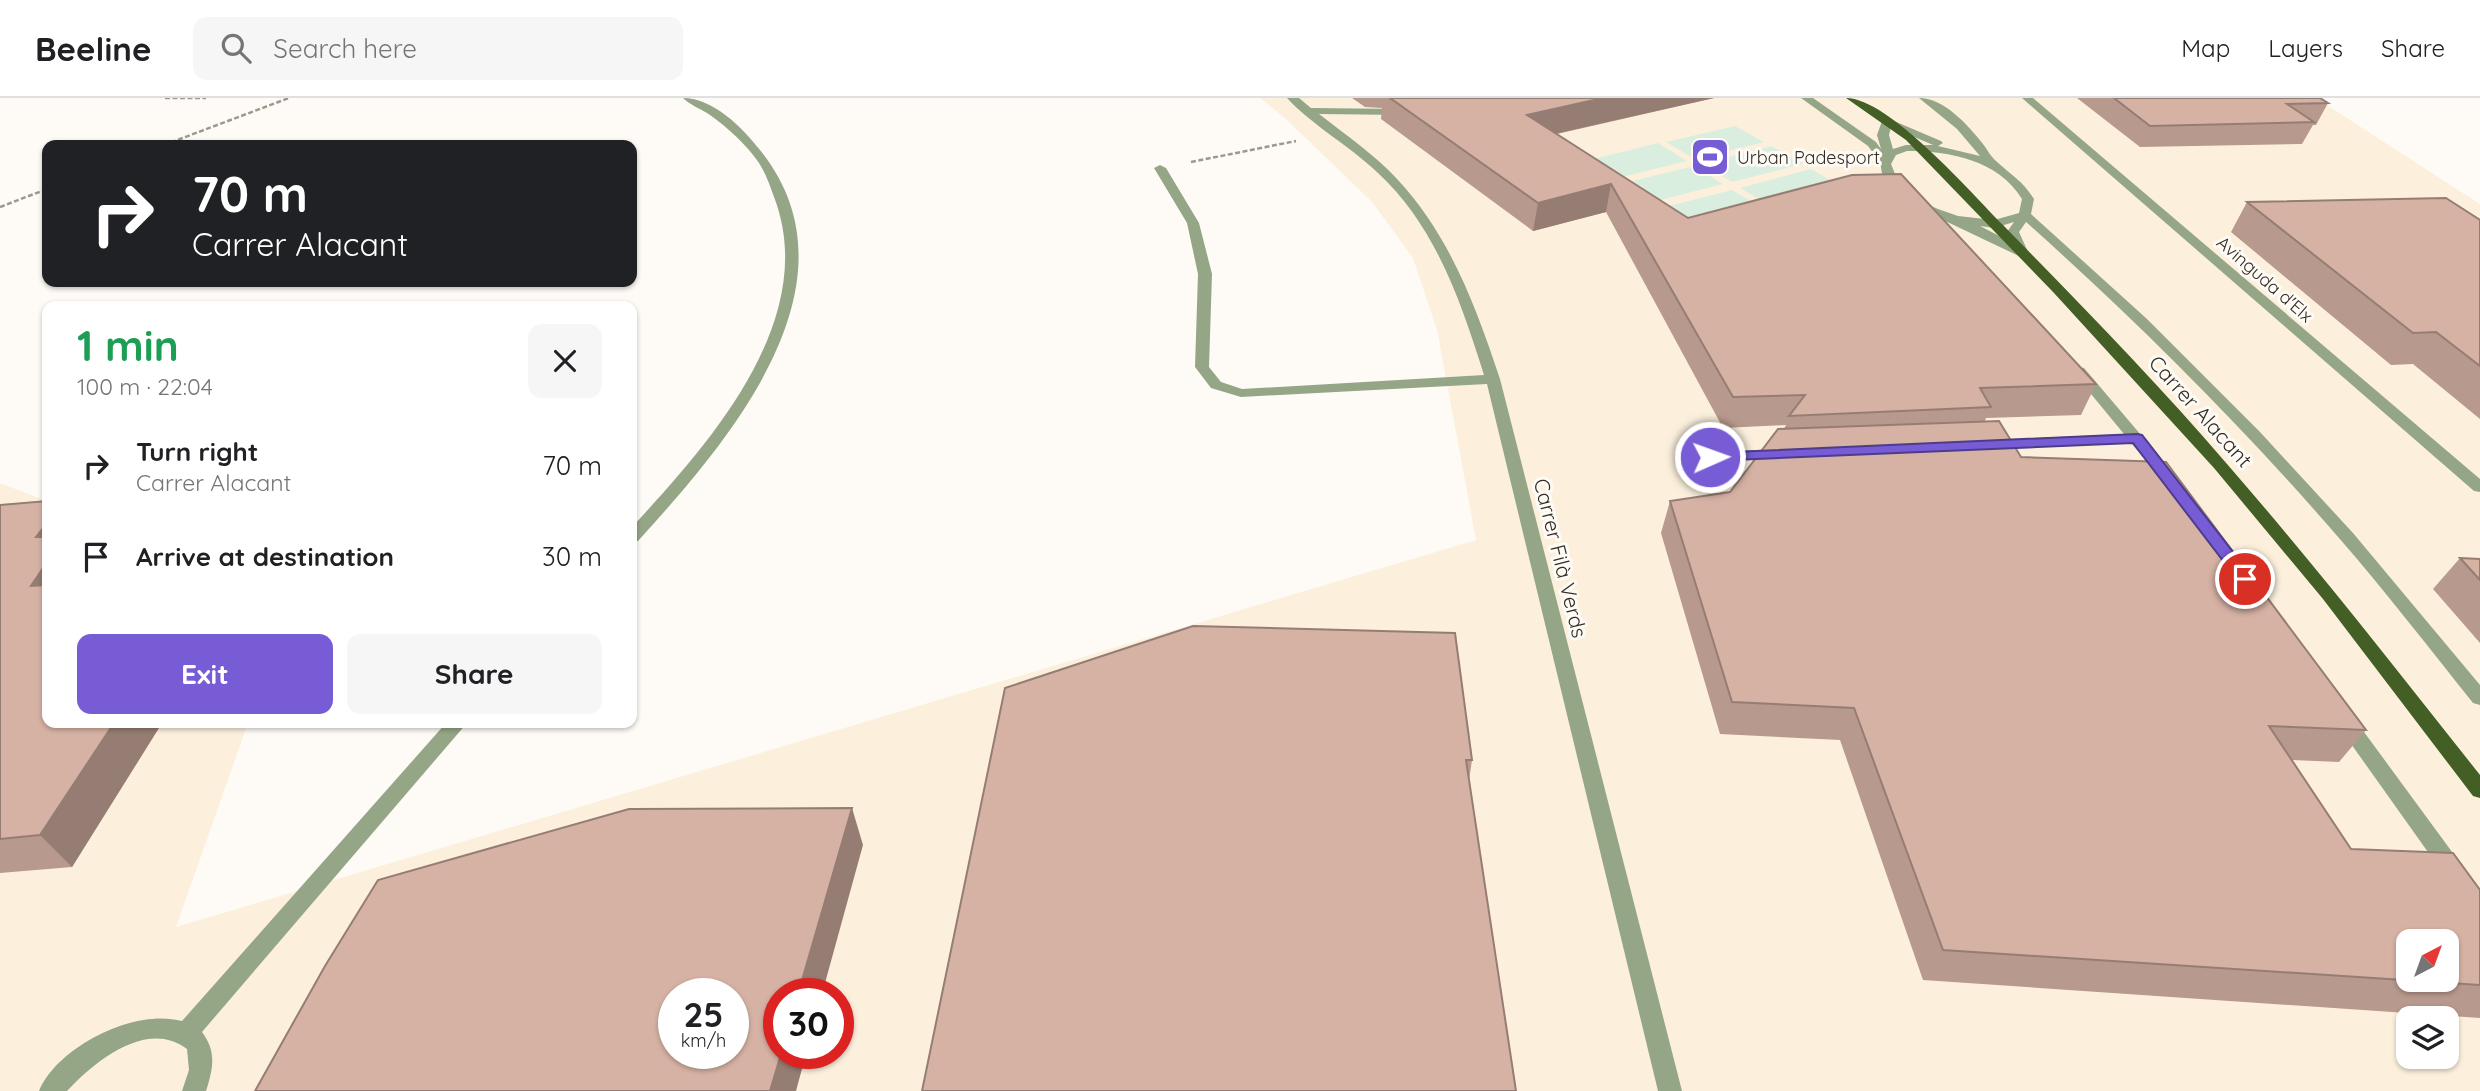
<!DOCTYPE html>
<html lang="en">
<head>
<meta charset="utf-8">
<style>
  :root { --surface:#fff; --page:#f6f6f6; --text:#202124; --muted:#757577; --line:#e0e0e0; --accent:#775cd6 }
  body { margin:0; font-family:Quicksand,sans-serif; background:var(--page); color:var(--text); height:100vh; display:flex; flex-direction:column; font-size:26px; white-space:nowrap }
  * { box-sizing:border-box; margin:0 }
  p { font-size:23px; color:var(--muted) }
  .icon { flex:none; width:38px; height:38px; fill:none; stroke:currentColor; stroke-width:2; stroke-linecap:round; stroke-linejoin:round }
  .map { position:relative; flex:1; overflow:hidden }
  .details { position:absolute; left:42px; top:203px; width:595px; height:427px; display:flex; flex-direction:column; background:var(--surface); border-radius:14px; box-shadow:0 2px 5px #0004 }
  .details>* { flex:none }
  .top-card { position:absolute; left:42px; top:42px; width:595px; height:147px; border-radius:14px; box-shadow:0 2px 5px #0004; background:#202124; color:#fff; overflow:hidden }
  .needle { width:46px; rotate:41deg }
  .tools { position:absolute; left:2396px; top:831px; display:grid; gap:14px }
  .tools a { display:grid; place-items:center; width:63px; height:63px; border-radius:14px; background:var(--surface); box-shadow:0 2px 5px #0004; font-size:35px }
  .speed { position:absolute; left:658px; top:880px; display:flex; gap:14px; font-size:35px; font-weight:700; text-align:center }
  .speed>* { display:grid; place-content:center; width:91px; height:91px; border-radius:50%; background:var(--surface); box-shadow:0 2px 5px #0004; line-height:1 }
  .speed small { font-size:18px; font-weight:400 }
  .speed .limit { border:10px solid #d22; background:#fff; color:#111 }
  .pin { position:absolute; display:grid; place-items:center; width:60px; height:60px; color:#fff; margin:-30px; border:4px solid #fff; border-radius:50%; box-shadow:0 2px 7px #0007 }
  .me { position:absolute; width:77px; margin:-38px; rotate:88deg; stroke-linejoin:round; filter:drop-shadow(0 0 5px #0008) }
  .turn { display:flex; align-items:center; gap:24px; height:147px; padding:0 35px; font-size:32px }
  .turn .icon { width:91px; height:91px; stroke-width:2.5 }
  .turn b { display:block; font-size:49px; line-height:60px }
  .round { display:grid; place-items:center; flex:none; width:74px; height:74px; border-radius:14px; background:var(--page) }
  .summary { display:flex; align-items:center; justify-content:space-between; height:119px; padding:0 35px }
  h1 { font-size:42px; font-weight:800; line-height:52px; color:#1e9e55 }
  .cta { display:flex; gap:14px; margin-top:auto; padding:14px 35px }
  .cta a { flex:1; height:80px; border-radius:14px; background:var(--accent); color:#fff; font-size:28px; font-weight:800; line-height:80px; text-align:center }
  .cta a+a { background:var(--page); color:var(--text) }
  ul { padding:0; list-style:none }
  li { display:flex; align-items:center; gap:21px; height:91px; padding:0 35px }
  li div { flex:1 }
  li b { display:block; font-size:26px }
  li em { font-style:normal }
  header { display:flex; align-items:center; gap:42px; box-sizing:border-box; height:98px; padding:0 35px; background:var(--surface); border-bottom:2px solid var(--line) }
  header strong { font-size:33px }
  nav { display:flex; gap:38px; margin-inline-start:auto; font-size:24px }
  .search { width:490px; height:63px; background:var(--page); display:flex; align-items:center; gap:18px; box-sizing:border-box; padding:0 24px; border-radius:14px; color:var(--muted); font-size:26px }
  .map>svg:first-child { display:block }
  .built { fill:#fcf0dd; fill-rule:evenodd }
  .green { fill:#daeedf }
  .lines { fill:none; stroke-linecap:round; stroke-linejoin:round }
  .path { stroke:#9c9891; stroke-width:2.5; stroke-dasharray:5 2.5; stroke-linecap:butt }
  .minor { fill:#95a687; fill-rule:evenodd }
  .tertiary { fill:#95a687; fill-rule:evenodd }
  .primary { fill:#435f25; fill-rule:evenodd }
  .wall { fill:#b8998d }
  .shaded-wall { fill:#967d73 }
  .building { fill:#d6b2a4; stroke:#967d73; stroke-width:2; fill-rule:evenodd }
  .route { fill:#775cd6; stroke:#4d3c8b; stroke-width:2 }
  .labels { text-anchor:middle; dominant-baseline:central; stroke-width:6; stroke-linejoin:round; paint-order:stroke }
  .far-poi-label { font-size:18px; fill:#322c23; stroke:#fefbf6; text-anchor:start }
  .far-street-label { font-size:18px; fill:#322c23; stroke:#fefbf6 }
  .street-label { font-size:21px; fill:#322c23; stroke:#fefbf6 }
</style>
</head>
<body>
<header>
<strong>Beeline</strong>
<div class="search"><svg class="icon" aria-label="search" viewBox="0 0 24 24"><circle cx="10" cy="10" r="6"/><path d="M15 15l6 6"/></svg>Search here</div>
<nav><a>Map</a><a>Layers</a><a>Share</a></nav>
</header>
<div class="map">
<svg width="2480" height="993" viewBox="0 0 2480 993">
  <rect width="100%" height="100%" fill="#fefbf6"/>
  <path class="built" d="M1260,0H2316L2480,106V993H0V385L47,403V625H248L176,829L1476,442L1437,232L1413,160L1372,104L1286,21ZM2408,844H2446V882H2408ZM674,896H733V956H674ZM779,896H838V956H779ZM2408,920H2446V959H2408Z"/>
  <path class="green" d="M1735,28L1764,44L1695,61L1666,44Z
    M1658,45L1687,63L1614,81L1586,63Z
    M1772,48L1803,66L1732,84L1702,66Z
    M1694,68L1723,86L1649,105L1620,86Z
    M1811,71L1844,90L1772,109L1740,90Z
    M1732,92L1764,111L1688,131L1657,111Z"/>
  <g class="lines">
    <path class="path" d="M165,0H206
      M164,47L289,0
      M1191,64L1296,43
      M0,109L47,91"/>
    <path class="minor" d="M683,0C713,0 742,29 760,52C867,185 727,345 638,443L632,444V429C709,346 821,221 774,99C770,88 766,76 759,65C746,46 728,30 710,17C701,11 690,7 683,0Z
      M1287,0H1299L1311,10L1404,11L1409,14L1404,17L1319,16C1346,37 1375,57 1398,82C1450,138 1476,209 1500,281L1682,993H1658L1487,286L1241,299L1211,290L1195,269L1198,176L1187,125L1154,70L1160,67L1166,70L1199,125L1212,176L1209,269L1221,284L1242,291L1484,277C1461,204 1436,129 1378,75C1350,48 1313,28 1287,0Z
      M1801,0H1813L1876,44L1881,51L1877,37L1882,23L1887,20L1941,43L1943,45L1938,48L1980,58L1957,31L1919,0C1944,0 1968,27 1983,46C1987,51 1991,59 1996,63C2011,77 2022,82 2034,101L2031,116L2147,221L2260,334L2353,435L2480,587V607L2473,605C2429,550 2386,494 2339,440C2242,328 2137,223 2026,124L2019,134L2029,156L2023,160L1899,101L1883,81L1880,64L1868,48ZM1891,29L1933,47H1906L1893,51L1889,37ZM1907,53C1950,53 1998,62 2022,101L2019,115L1994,122L1958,118L1938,111L1917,102L1900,88L1891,66L1896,57ZM2014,124L2007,134L2011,144L1980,128L1994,130Z
      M2079,269L2084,270L2175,377L2177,380L2175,383H2163L2131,345L1985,350L1982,347L1990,342L2124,336L2072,273Z
      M1780,351L1788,356L1785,359L1710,364L1702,359L1710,354Z
      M2346,617L2353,619L2480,792V818L2472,816L2339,629L2336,624L2339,619Z
      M446,625H467L202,934C217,954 213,971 206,993H182L189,972L187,951C147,920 94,964 67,993H39C58,948 135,910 182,923Z"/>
    <path class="tertiary" d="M2022,0H2033L2480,381V394L2474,393Z"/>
    <path class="primary" d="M1846,0C1889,0 1972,96 2003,127C2079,205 2156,283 2227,366C2315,467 2397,572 2480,677V700L2473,698L2323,501L2214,370L2054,195L1906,42Z"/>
  </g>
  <path class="wall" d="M1352,0H1714L1557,36L1688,120L2096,286L2081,317L1986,320L1985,323L2021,359L2366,632L2339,664L2292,662L2351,751L2480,792V920L1923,882L1840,642L1720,636L1661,435L1670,403L1730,394L1784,331L1786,327L1723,330L1606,114L1533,133L1381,21L1382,10L1365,9Z
    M2077,0H2320L2328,5L2316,27H2313L2302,46L2140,49Z
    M2247,104L2480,122V321L2413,266L2391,267L2231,134Z
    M0,407L47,625H162L72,769L0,775Z
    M2460,460L2480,461V545L2433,491Z
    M1005,590L1472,662L1469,682Z"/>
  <path class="shaded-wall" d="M1603,0H1714L1523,43L1527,17Z
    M1611,86L1606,114L1533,133L1538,105Z
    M47,425V454L36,439Z
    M47,464V508L31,488Z
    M114,625H162L72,769L40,737Z
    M852,710L863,747L822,896H798Z
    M781,956H806L796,993H770Z"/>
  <path class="building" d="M1390,0H1603L1527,17L1688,120L1852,77L1901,76L2096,286L1980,290L1991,309L1789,318L1805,297L1733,299L1611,86L1538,105Z
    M2114,0H2320L2328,5L2287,6L2314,24L2150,28Z
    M2446,100L2480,122V268L2436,234L2413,235L2247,104Z
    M1999,323L2021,359L2166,364L2366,632L2269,628L2351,751L2453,755L2480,792V887L1943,852L1854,610L1732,604L1670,403L1730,394L1778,331ZM2408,844H2446V882H2408Z
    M47,403V425L36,439H47V464L31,488L47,487V625H114L40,737L0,741V407Z
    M2460,460L2480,461V482Z
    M1193,528L1455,535L1472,662H1466L1516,993H922L1005,590Z
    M852,710L798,896H779V956H781L770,993H255L325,868L378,782L629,711ZM674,896H733V956H674Z"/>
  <path class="route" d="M2137,336L2142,337L2251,477L2253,481L2251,485H2240L2133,345L1710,363L1703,359L1710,355Z"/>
  <defs>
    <symbol id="stadium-square" viewBox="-11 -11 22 22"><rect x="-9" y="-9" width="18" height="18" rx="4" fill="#775cd6" stroke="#fefbf6"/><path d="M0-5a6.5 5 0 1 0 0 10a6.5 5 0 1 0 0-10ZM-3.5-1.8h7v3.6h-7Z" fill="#fff"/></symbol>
  </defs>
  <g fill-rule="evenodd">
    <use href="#stadium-square" x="1688" y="37" width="44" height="44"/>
  </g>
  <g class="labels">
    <g class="far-poi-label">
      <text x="1737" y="59">Urban Padesport</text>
    </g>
    <g class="far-street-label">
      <text transform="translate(2265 181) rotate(41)">Avinguda d'Elx</text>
    </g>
    <g class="street-label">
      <text transform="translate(2201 313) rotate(48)">Carrer Alacant</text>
      <text transform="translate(1561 460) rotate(76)">Carrer Filà Verds</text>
    </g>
  </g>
</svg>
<div class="tools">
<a><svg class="needle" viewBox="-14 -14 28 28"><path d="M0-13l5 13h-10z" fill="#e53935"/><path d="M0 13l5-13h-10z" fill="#757577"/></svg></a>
<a><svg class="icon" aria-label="layers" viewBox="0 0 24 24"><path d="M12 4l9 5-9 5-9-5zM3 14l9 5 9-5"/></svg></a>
</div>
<div class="speed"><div>25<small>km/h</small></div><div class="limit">30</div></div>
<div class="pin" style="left:2245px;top:481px;background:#d93025"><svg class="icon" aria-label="arrive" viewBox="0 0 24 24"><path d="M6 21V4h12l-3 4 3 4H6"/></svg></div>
<svg class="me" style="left:1710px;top:359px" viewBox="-20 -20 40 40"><circle r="17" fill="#775cd6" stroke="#fff" stroke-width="3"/><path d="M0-11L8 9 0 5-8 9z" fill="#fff"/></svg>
<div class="top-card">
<div class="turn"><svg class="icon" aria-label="right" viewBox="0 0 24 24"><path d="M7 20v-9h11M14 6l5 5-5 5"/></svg><div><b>70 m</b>Carrer Alacant</div></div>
</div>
<section class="details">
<div class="summary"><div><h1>1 min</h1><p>100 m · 22:04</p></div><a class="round"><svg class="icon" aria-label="close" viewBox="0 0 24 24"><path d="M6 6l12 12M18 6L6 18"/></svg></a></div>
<ul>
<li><svg class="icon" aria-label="right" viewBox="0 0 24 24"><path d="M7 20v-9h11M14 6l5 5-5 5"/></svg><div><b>Turn right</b><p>Carrer Alacant</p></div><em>70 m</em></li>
<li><svg class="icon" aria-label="arrive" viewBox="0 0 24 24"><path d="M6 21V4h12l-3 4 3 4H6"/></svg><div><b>Arrive at destination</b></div><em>30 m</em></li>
</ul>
<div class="cta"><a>Exit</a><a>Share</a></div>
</section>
</div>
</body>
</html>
